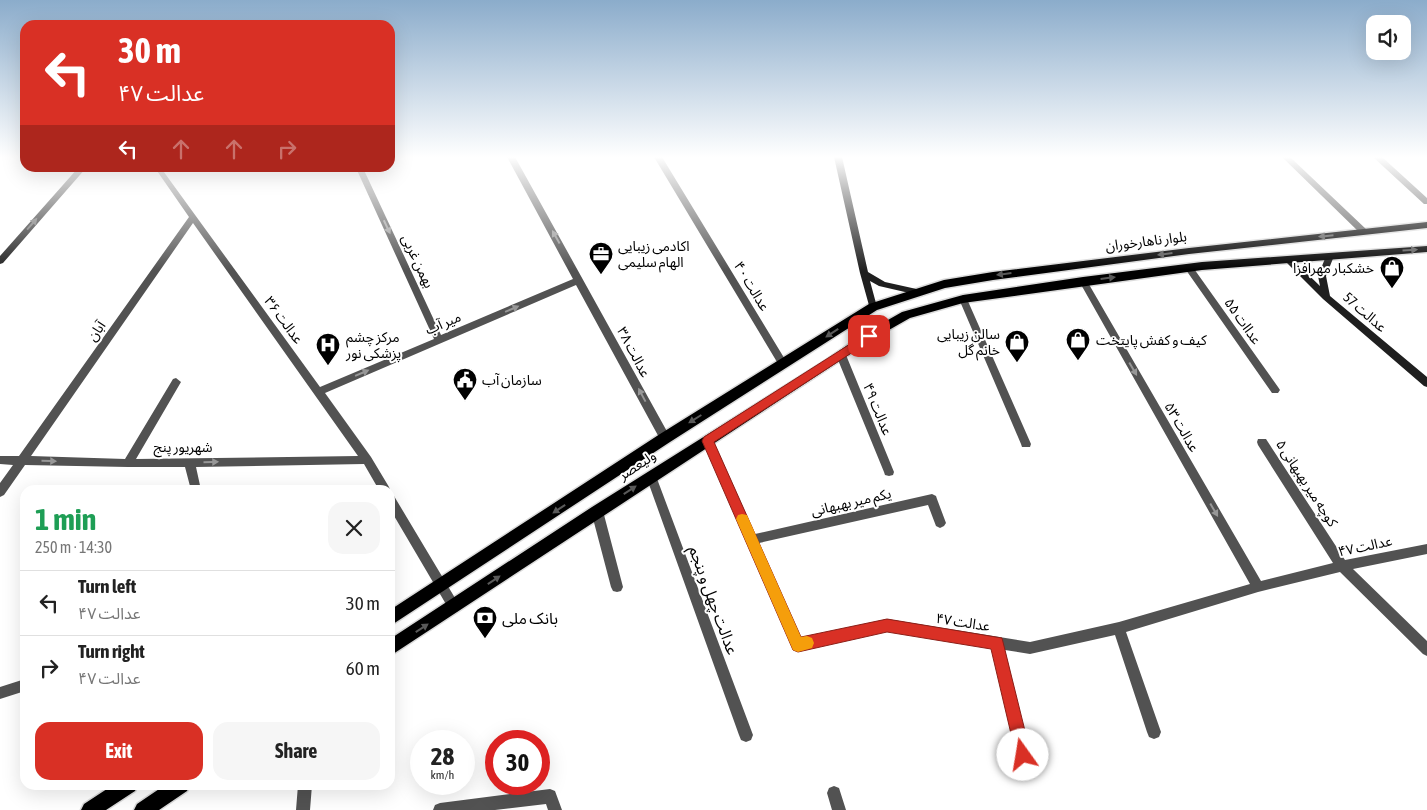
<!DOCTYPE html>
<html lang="en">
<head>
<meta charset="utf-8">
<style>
  :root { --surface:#fff; --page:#f6f6f6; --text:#222; --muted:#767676; --line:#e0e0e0; --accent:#d93025 }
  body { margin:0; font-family:"Asap Condensed","Noto Sans Arabic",sans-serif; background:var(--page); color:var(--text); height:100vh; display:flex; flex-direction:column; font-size:19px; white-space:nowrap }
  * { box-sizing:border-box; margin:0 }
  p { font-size:16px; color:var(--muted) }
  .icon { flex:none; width:28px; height:28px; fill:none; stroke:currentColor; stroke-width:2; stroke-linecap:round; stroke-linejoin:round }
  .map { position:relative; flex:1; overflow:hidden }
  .sheet { position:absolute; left:20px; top:485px; width:375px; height:305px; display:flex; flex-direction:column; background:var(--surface); border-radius:15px; box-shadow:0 5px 20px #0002 }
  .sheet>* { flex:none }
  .banner { position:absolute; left:20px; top:20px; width:375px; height:152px; border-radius:15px; box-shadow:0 5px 20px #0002; background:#d93025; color:#fff; overflow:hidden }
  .fabs { position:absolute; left:1366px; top:15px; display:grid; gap:10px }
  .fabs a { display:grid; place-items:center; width:45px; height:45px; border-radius:10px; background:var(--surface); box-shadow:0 5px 20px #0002; font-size:25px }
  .speed { position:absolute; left:410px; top:730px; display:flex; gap:10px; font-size:25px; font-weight:700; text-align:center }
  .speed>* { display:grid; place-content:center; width:65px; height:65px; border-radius:50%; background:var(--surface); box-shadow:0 5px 20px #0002; line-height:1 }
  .speed small { font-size:12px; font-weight:400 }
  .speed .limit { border:8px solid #d22; background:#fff; color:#111 }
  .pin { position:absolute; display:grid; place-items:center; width:42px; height:42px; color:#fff; margin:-21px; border-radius:10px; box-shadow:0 2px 8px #0006 }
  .me { position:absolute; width:55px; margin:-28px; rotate:347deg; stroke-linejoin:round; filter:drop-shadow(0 0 4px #0008) }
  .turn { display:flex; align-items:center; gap:18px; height:105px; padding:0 15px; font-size:22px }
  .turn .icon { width:65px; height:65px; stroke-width:2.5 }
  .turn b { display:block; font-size:35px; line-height:42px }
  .lanes { display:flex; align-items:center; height:48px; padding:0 15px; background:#0003; justify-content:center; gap:25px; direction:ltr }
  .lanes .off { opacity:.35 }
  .round { display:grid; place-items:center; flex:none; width:52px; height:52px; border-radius:15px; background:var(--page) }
  .summary { display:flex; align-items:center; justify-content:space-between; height:85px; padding:0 15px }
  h1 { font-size:30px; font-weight:700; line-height:38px; color:#1e9e55 }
  .cta { display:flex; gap:10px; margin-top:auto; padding:10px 15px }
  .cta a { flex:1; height:58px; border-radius:15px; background:var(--accent); color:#fff; font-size:20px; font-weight:700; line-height:58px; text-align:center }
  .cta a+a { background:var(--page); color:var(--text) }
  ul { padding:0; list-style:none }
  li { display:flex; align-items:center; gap:15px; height:65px; padding:0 15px; border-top:1px solid var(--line) }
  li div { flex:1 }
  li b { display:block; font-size:19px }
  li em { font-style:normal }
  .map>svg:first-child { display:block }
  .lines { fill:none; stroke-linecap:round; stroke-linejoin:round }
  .primary-casing { stroke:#dbdbdb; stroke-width:3 }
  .street { fill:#525252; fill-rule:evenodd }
  .secondary { fill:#1f1f1f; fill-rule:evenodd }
  .primary { fill:#000; fill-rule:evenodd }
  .oneway { fill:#626262 }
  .oneway2 { fill:#979797 }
  .oneway3 { fill:#595959 }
  .route { fill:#d93025; stroke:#8d1f18 }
  .slow { fill:#f59e0b }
  .labels { text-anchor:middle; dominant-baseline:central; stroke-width:4; stroke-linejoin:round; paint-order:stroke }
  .street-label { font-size:14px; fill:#000; stroke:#fff }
  .poi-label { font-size:14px; fill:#000; stroke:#fff; text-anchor:start }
  .near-street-label { font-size:16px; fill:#000; stroke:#fff }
  .near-poi-label { font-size:16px; fill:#000; stroke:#fff; text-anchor:start }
</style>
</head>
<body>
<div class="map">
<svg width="1427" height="810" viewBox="0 0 1427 810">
  <rect width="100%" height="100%" fill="#fff"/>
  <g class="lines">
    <defs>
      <path id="primary" d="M1427,222V228L1189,254L993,280L945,288L877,310L670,442L390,626V610L660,434L869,304L944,280L993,272L1189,248Z
        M1427,246V252L1202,270L963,303L910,318L873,339L390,656V639L592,507L826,360L865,333L902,312L963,295L1083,277L1202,262Z
        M113,785H138L135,791L106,810H81L84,804Z
        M165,785H190L187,791L159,810H134L137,804Z"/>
    </defs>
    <use href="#primary" class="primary-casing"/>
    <path class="street" d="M507,157H515L669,435L670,438L669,441H661L576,285L325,393L371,457L389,487L390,490V491L379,490L364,464L196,467L201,490H191L185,467H128L25,465L4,495L0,497V483L13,465L0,464V456H19L189,217L155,168H161L320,387L434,339L356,168H363L441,335L573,279ZM193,223L358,456L136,459L181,382L176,378L173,379L125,459L31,456Z
      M654,157H662L786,361L788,364L786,367H780Z
      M1282,157H1290L1367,230V234H1361Z
      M1373,157H1382L1427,198V204H1424Z
      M1189,265L1192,266L1278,387L1280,390L1278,393H1272L1186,270L1185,268L1186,266Z
      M1083,278L1087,281L1261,581L1333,563L1258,445L1257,442L1258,439H1266L1345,560L1427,544V554L1353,569L1427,641V656L1423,654L1340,572L1258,592L1126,632L1161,732L1159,737L1154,739L1149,737L1147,732L1115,635L1030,654L1005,650L1030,755L1028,760L1023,762L1018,760L1016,755L992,648L887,631L798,651L794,649L703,441L704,438H712L755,534L932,494L936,496L937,499L946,523L944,526L940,528L936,526L928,505L759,543L801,638L887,619L1030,642L1119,622L1250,584L1079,281Z
      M963,296L967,299L1031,444L1030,447H1022L1021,444L959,299Z
      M841,352L846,355L894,472L893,475L889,476L885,475L884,472L836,355Z
      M651,472L655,473L656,476L753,735L751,740L746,742L741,740L739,735L646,476L647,473Z
      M390,494L394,496L458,603L460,607L458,611L454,613L450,611L390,509Z
      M597,506L601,508L603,511L623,587L621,591L617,592L613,591L611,587L591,511L593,508Z
      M25,679V691L0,699V687Z
      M298,785H312L310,810H296Z
      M834,786L839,788L846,810H832L827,793L829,788Z
      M550,789L555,791L562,810H548L546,804L495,810H433L435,805L440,803Z"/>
    <path class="secondary" d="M834,157H842L868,272L885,282L921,290L922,292L921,294L918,295L879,286L870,281L877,307L873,310L870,309L860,273Z
      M78,168H86L3,263L0,264V256Z
      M1330,253L1334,256L1326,276L1330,296L1427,377V387L1424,386L1323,299L1284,260L1288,257L1291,258L1320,286L1318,276L1326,256Z"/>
    <use href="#primary" class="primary"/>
  </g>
  <defs><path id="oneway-solid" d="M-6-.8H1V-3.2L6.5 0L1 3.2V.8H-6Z" transform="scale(1.25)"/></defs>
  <use class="oneway" href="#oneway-solid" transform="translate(32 224) rotate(-49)"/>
  <g class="oneway2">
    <use href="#oneway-solid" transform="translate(387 227) rotate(65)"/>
    <use href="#oneway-solid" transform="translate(556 237) rotate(-119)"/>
    <use href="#oneway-solid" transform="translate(512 309) rotate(-23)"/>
    <use href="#oneway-solid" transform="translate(1133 369) rotate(60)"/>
    <use href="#oneway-solid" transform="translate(362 373) rotate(-23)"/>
    <use href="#oneway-solid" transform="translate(642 395) rotate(-118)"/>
    <use href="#oneway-solid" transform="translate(49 461) rotate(1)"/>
    <use href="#oneway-solid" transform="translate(211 462) rotate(-1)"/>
    <use href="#oneway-solid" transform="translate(1214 510) rotate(60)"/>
  </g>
  <g class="oneway3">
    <use href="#oneway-solid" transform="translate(1326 236) rotate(174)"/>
    <use href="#oneway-solid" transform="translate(1410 250) rotate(-4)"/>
    <use href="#oneway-solid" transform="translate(1165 254) rotate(173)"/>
    <use href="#oneway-solid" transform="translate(1004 274) rotate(173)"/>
    <use href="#oneway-solid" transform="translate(1108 278) rotate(-7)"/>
    <use href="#oneway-solid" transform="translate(832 333) rotate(147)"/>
    <use href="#oneway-solid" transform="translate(695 419) rotate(148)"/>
    <use href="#oneway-solid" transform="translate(630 490) rotate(-33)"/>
    <use href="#oneway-solid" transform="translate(559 509) rotate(146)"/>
    <use href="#oneway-solid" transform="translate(494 580) rotate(-34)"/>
    <use href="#oneway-solid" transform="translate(422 628) rotate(-33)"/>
  </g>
  <linearGradient id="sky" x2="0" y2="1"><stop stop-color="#8baccb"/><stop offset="0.58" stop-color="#fff"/><stop offset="1" stop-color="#fff" stop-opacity="0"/></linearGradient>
  <rect width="1427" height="271" fill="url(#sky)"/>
  <path class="route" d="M869,332L874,336L873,339L714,442L801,637L887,619L1002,638L1031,755L1029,760L1023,762L1018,760L1016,755L991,649L887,632L798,652L793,650L702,441L704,437Z"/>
  <path class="slow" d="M742,514L747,515L801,637L807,636L812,638L814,643L812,648L798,652L793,650L736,519L738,515Z"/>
  <defs>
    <symbol id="office-pin" viewBox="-11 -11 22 30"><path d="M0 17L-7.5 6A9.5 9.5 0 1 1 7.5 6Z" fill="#000" stroke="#fff"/><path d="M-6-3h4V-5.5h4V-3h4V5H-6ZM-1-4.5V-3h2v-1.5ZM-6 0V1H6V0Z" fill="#fff"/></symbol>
    <symbol id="shop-pin" viewBox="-11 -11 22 30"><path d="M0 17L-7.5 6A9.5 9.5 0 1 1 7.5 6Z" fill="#000" stroke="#fff"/><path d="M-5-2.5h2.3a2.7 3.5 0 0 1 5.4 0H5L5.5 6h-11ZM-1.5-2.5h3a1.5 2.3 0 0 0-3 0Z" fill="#fff"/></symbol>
    <symbol id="hospital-pin" viewBox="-11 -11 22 30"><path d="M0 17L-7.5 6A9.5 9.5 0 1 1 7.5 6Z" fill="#000" stroke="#fff"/><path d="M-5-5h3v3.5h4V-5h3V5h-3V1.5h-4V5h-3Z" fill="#fff"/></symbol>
    <symbol id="civic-pin" viewBox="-11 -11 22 30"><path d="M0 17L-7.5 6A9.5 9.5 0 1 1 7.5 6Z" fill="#000" stroke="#fff"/><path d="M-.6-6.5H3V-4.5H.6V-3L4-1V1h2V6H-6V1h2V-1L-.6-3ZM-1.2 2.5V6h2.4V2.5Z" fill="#fff"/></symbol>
    <symbol id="bank-pin" viewBox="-11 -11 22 30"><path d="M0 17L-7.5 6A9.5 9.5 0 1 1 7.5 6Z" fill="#000" stroke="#fff"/><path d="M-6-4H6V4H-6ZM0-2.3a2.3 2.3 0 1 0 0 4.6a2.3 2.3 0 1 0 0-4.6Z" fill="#fff"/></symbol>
  </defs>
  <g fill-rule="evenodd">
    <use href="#office-pin" x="587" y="240" width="28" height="38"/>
    <use href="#shop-pin" x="1378" y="254" width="28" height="38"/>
    <use href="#shop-pin" x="1064" y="326" width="28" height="38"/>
    <use href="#shop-pin" x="1003" y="328" width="28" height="38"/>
    <use href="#hospital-pin" x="314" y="331" width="28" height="38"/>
    <use href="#civic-pin" x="451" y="366" width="28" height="38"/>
    <use href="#bank-pin" x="471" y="604" width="28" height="38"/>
  </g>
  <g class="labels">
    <g class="street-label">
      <text transform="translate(1146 241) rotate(-7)">بلوار ناهارخوران</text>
      <text transform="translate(418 261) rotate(65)">بهمن غربی</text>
      <text transform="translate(752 286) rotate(59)">عدالت ۴۰</text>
      <text transform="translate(1365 312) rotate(41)">عدالت 57</text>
      <text transform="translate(284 320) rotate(54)">عدالت ۳۶</text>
      <text transform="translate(1243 321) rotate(55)">عداات ۵۵</text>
      <text transform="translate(443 323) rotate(-23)">میر آب</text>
      <text transform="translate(96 331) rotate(-55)">آبان</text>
      <text transform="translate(634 352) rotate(62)">عدالت ۳۸</text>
      <text transform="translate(878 409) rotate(68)">عدالت ۴۹</text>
      <text transform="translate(1182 427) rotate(60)">عدالت ۵۳</text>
      <text x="183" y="447">شهریور پنج</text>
      <text transform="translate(637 465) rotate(-33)">ولیعصر</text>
      <text transform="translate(1307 483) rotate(57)">کوچه میر بهبهانی ۵</text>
      <text transform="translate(851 502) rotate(-13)">یکم میر بهبهانی</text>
      <text transform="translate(1365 546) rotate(-12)">عدالت ۴۷</text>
      <text transform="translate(963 622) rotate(9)">عدالت ۴۷</text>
    </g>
    <g class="poi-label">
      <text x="618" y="246">اکادمی زیبایی<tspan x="618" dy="16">الهام سلیمی</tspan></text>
      <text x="1374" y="268" text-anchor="end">خشكبار مهرافزا</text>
      <text x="1000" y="334" text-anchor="end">سالن زیبایی<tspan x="1000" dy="16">خانم گل</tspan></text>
      <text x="346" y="337">مرکز چشم<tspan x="346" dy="16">پزشکی نور</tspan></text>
      <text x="1096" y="340">کیف و کفش پایتخت</text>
      <text x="482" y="380">سازمان آب</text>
    </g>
    <g class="near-street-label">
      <text transform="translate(714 600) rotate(70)">عدالت چهل و پنجم</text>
    </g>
    <g class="near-poi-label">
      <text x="502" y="618">بانک ملی</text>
    </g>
  </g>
</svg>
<div class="fabs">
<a><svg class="icon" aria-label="sound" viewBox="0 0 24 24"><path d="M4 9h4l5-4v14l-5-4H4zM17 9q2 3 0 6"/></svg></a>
</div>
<div class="speed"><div>28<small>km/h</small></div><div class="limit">30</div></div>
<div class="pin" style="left:869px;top:336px;background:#d93025"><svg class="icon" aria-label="arrive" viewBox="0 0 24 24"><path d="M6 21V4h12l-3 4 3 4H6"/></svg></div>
<svg class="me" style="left:1023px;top:755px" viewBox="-20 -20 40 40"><circle r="19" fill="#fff"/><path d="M0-13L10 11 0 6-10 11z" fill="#d93025"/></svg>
<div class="banner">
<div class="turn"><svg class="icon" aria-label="left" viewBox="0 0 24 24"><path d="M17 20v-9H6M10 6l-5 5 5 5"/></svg><div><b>30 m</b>عدالت ۴۷</div></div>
<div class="lanes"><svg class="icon" aria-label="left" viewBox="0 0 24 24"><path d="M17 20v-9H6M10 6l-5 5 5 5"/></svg><svg class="icon off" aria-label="ahead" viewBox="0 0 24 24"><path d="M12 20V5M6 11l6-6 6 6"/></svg><svg class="icon off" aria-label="ahead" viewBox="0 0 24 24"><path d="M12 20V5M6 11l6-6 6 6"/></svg><svg class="icon off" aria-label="right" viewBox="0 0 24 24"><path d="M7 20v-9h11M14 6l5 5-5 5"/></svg></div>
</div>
<section class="sheet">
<div class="summary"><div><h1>1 min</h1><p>250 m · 14:30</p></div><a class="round"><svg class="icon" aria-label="close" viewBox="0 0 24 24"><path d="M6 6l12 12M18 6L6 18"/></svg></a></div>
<ul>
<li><svg class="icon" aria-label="left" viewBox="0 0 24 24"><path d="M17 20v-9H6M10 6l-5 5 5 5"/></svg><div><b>Turn left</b><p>عدالت ۴۷</p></div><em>30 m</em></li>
<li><svg class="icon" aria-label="right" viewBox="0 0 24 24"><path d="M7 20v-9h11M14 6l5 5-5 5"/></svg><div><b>Turn right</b><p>عدالت ۴۷</p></div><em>60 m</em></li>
</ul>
<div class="cta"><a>Exit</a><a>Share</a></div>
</section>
</div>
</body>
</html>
